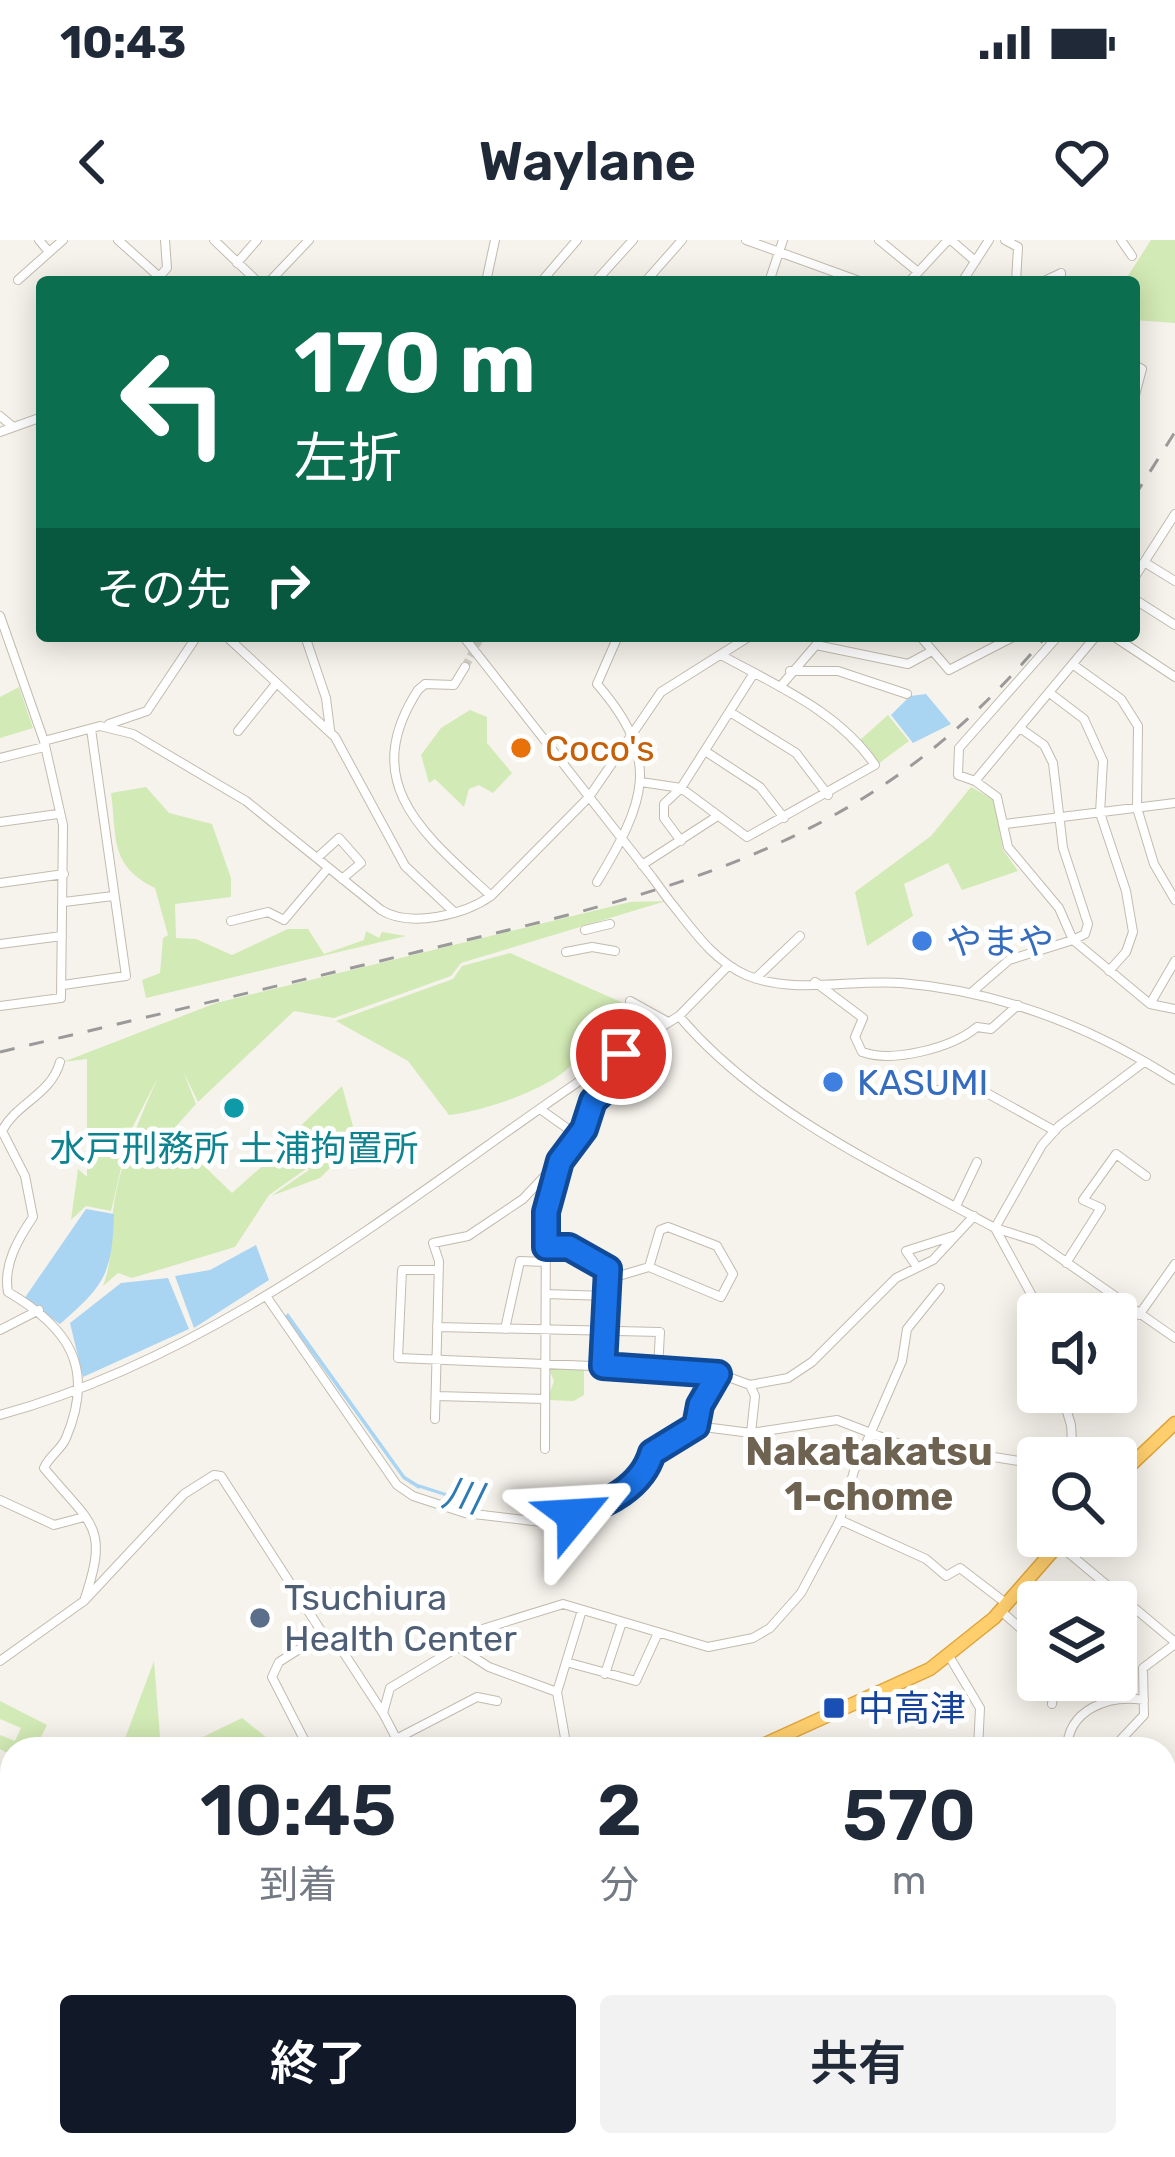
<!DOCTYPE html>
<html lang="ja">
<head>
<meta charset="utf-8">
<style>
  :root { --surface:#fff; --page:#f2f2f3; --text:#1f2937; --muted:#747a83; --accent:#111827 }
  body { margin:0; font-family:Rubik,"Noto Sans JP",sans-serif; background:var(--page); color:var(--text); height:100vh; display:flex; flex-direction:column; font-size:45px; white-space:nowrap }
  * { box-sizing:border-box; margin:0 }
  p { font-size:39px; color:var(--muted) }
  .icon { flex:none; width:66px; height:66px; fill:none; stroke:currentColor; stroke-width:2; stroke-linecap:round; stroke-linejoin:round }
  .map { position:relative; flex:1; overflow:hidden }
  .drawer { position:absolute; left:0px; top:1497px; width:1176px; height:420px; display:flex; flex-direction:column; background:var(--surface); border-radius:36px 36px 0 0; box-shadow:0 6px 30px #0003 }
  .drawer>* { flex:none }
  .top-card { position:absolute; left:36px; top:36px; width:1104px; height:366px; border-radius:12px; box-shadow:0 6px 30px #0003; background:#0b6e4f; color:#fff; overflow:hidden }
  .fabs { position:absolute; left:1017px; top:1053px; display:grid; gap:24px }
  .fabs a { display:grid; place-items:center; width:120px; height:120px; border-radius:12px; background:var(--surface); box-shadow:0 6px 30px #0003; font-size:60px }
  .pin { position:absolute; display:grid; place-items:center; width:102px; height:102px; color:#fff; margin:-51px; border:6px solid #fff; border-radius:50%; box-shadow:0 3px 12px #0007 }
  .me { position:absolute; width:132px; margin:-66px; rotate:63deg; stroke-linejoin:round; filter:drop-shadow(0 0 9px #0008) }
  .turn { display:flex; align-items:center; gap:42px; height:252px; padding:0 60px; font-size:54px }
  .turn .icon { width:156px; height:156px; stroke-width:2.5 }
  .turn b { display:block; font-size:84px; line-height:102px }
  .then { display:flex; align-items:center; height:114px; padding:0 60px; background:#0003; gap:24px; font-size:45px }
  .eta { display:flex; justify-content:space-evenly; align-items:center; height:204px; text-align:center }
  .eta b { font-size:72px; font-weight:600; line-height:84px }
  .action { display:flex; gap:24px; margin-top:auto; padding:24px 60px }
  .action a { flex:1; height:138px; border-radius:12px; background:var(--accent); color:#fff; font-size:48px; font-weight:600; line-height:138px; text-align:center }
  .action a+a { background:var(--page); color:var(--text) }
  .status { display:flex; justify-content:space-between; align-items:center; height:84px; padding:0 60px; background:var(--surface); direction:ltr }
  .status svg { height:33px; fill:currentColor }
  header { display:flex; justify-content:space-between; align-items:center; height:156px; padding:0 60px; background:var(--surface); font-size:54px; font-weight:600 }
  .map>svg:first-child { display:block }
  .green { fill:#d2eab5 }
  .water { fill:#a9d4f2 }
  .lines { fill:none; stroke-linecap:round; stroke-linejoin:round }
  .stream { stroke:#a9d4f2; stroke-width:3 }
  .minor-tunnel { stroke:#d4d0c8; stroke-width:8; stroke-dasharray:8 4; stroke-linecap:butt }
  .minor-casing { stroke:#c2bbae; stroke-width:10 }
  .highway-casing { stroke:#e0a43c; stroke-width:15 }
  .minor { stroke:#fff; stroke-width:8 }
  .highway { stroke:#ffcf6e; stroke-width:12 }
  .rail { stroke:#9a9a9a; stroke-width:3; stroke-dasharray:15 15; stroke-linecap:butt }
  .minor-bridge-casing { stroke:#c2bbae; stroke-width:10; stroke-linecap:butt }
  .minor-bridge { stroke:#fff; stroke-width:8 }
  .route-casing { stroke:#114b97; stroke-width:30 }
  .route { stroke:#1a73e8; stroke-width:21 }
  .food-dot { fill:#e8710a; stroke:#fff; stroke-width:4.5 }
  .shop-dot { fill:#3f7fe0; stroke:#fff; stroke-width:4.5 }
  .culture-dot { fill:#0f9aa8; stroke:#fff; stroke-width:4.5 }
  .service-dot { fill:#5c6f8a; stroke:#fff; stroke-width:4.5 }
  .transit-dot { fill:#1a4fb4; stroke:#fff; stroke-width:4.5 }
  .labels { text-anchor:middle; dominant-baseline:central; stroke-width:10; stroke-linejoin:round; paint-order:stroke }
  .food-label { font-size:36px; fill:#c56008; stroke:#fff; text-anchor:start }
  .shop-label { font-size:36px; fill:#366cbe; stroke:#fff; text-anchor:start }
  .culture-label { font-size:36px; fill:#0d838f; stroke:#fff }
  .service-label { font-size:36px; fill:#4e5e75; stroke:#fff; text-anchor:start }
  .transit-label { font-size:36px; fill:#164399; stroke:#fff; text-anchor:start }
  .neighbourhood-label { font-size:39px; font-weight:bold; fill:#6e6250; stroke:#fff }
  .water-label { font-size:39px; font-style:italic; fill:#2e7ab2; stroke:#fff }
</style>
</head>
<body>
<div class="status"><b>10:43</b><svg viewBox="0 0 49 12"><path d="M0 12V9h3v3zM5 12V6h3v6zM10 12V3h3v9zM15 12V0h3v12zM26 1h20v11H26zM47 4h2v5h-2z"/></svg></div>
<header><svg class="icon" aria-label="back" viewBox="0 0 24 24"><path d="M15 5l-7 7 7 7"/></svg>Waylane<svg class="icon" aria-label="heart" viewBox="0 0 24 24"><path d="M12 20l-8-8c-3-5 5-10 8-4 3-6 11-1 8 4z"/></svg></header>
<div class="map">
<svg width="1175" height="1917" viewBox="0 0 1175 1917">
  <rect width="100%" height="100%" fill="#f6f3ec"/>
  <path class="green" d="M1151,0H1175V83L1134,80V42H1124Z
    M19,447L33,488L0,498V457Z
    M470,470L487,477V503L512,533L493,553L479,545L469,549L464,567L435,539L429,543L421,515L441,488Z
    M888,475L909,501L878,524L860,500Z
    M146,547L169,573L212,584L231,638V657L175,664L176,698L196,699L232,715L288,689H308L324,714L364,700L366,691L379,698L382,692L406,696L146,758L142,740L160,733L163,698L168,695L155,648C109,625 117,598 111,553Z
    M971,547L994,560L1003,610L1018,631L962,650L948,623L904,644L913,676L867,706L855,652L931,596Z
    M666,661L461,723L451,736L334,778L294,771L198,862L183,831L196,864L170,893L232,953L287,904L306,929L269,955L235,1007L132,1038L118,1033L103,1046C113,1020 110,999 113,971C119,924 140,878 159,835L129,894L111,971L86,966L71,980L78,929L87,937V819L63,822L216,763L630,662Z
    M510,713L630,766C591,776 594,793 574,822C554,848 484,871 449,875L408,821L336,781L453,739L462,726Z
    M342,846L357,901L320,938L271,956L309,930L288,898Z
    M584,1126V1155L574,1161L547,1160L554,1141L548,1127Z
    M154,1421L161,1509H121Z
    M0,1461L47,1485L35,1509H12V1516L0,1509V1495L15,1501L21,1488L0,1479Z
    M242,1478L281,1509H178Z
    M1175,1834V1917H1152L1157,1906L1121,1917H1077L1091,1905L1164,1906V1844Z"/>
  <path class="water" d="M926,454L951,484L913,503L891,475L910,456Z
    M86,969L114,974C112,1034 105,1045 60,1084L24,1059Z
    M256,1005L269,1040L194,1088L175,1036L210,1030Z
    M168,1038L189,1089L83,1137L70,1083L121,1043Z
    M288,1073L405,1236L421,1246L419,1249L403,1239L285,1076Z"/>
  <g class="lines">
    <path class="stream" d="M419,1246L472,1263"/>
    <path class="minor-tunnel" d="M465,427L481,396"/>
    <defs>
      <path id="minor" d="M39,0L49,12
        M118,0L165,42
        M214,0L258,42
        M746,0L862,42
        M879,0L918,32
        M951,0L975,21
        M1005,0L1018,7L1016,42
        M1121,0L1132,16
        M237,23L257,0
        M159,37L167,28L165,0
        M18,40L63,0
        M269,42L309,0
        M486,42L495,0
        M541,42L577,0
        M595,42L633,0
        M645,42L682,0
        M701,42H713
        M769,42L783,0
        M909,42L948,0
        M962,42L989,0
        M1042,42L1061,33V42
        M1134,125L1142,129L1135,155
        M0,176L12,186
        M0,192L42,177
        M1144,322L1175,341
        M1134,338L1175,274
        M1134,359L1175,385
        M0,376L44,501L100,486L133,494L246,561L381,670C410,688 464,675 491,656L589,557L661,452L750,396
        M226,396L335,497L405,626L453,671
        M305,396L326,458L330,490
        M463,396L652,637
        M920,396L949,430L1015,396
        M1113,396L1175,437
        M1075,426L1121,459L1138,486L1137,568L1154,624L1175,660
        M465,427L454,445L425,444L418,450C357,544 425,595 491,656
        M790,431H838L907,454
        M780,447L816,405L908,424L930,412
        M1051,454L1084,479L1103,521L1100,573L1126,651L1133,692L1126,712L1109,731
        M730,472L796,513L828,555
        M109,484L147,471L197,396
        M1020,488L1044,505L1053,523L1063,608L1088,684L1085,694L1073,700L1059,668L1008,607L997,557L975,541L1096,396
        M238,491L275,445
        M705,511L760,547L784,578
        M0,518L44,507
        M975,541L958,535L959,508L1058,396
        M641,542L681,548L747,597L875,525C838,471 777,446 721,415
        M0,582L58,574
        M1005,584L1175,563
        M681,601L664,578V564L681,548L754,433
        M317,618L339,598L361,623L342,639
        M642,625L716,577
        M597,642C645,562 663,520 597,444L618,396
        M0,643L64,634
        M668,659C692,688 711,719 746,735C792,755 851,739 901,743C1000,751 1092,787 1175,840
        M64,662L113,656
        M231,681L268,672L284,680L328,628
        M585,690L610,684
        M0,704L62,696
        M566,712L592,707L615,711
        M756,738L800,696
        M815,742L863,778L855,797L862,812C893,823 952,808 977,787L991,789L1018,765
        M63,745L126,736L91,489
        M971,753L1009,720L1073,700L1150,764L1175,769
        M630,761L668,782
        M1150,764L1175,721
        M0,766L61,758L63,585L44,501
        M679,776C760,872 886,929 995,988L1042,905L1059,886L1144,822
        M60,822C51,855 16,863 2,891L25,936L33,977C18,999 3,1025 8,1052C68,1087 96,1127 66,1198C61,1210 49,1216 44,1228C92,1286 110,1285 84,1361
        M915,852L976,847L1055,891
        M540,869L578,896
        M956,966L977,922
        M546,1008H569L622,1035L649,1027L660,990L668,987L717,1006L733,1034L721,1057L649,1027
        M1066,1023L1101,968L1083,960L1116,914L1146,936
        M917,1027L906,1011L953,996
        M438,1030H402L398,1118L712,1131L750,1145L755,1156L751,1193
        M546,1054L606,1056
        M266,1056L397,1245L413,1256L465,1273L550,1283L598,1267L646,1235L652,1213L671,1197L696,1186L751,1193L837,1180L946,1222L956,1211L1038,1224
        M1042,1074L995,988L1036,1001L1175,1098
        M1139,1075L1175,1024
        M437,1087L660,1092L658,1129
        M505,1089L520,1021L546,1022
        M0,1090L39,1070
        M603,1126L608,1029
        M750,1145L788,1138L812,1122L896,1038L933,1020L974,976
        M1061,1152L1071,1185L1073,1218
        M436,1156L545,1159
        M0,1175C257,1104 456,913 679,776L728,726
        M435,1179L439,1021L433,1003L468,996L523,959L558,922
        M696,1186L699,1165L718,1134
        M545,1209L546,972C554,927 567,922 586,886C590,878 590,867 595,859C604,844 620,842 626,824L621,815
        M0,1260L54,1285L84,1277
        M840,1280L926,1319L946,1336L960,1328L1007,1364
        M1059,1305L1175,1402
        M1001,1371L1038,1404
        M323,1394L334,1398L383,1473L390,1448L458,1407L489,1427L557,1452L567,1509
        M458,1407L473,1392L563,1364L708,1407L753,1398L770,1388L801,1353L840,1280L854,1231L902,1121L907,1089L940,1048
        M949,1416L980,1468L978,1509
        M0,1421L84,1361L184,1254L214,1235L221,1236L323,1394L279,1422L272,1437L309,1509
        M566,1422L636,1441L658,1393
        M605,1434L622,1382
        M557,1452L582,1370
        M1052,1464L1055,1440
        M383,1473L396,1498L411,1509
        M377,1509L477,1457L497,1461
        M1067,1509C1068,1470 1108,1454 1144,1460
        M1112,1509L1144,1475L1143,1428L1175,1404
        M1175,1646V1656
        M1164,1702L1175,1692
        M1164,1795L1175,1792
        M211,1905L231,1917
        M640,1905L644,1917
        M699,1905L714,1917
        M880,1905L903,1917
        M150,1917L155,1905
        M280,1917L290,1905
        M562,1917L569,1906L581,1905
        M869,1917L875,1905
        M963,1917L969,1905"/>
      <path id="highway" d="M1116,1239L1175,1183
        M754,1509L930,1429L994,1378L1066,1296
        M369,1917L372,1905"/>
    </defs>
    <use href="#minor" class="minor-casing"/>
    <use href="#highway" class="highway-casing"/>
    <use href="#minor" class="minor"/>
    <use href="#highway" class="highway"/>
    <path class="rail" d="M1134,257L1175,192
      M0,812C139,779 278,746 417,712C671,651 871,609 1046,396"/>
    <defs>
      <path id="minor-bridge" d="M652,637L668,659"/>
    </defs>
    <use href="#minor-bridge" class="minor-bridge-casing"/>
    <use href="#minor-bridge" class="minor-bridge"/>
  </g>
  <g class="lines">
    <defs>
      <path id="route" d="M574,1275C607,1264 642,1247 652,1213L696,1186L700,1165L718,1134L603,1126L608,1029L569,1007H546V972L560,921L584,889L593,861L623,833L621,814"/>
    </defs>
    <use href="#route" class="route-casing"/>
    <use href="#route" class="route"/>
  </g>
  <circle class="food-dot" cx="521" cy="508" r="12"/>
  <g class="shop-dot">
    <circle cx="922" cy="701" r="12"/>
    <circle cx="833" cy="842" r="12"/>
  </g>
  <circle class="culture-dot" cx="234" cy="868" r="12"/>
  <circle class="service-dot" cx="260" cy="1378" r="12"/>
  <rect class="transit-dot" x="822" y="1456" width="24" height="24" rx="6"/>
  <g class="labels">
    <g class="food-label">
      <text x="545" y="508">Coco's</text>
    </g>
    <g class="shop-label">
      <text x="946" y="701">やまや</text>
      <text x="857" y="842">KASUMI</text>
    </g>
    <g class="culture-label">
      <text x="234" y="908">水戸刑務所 土浦拘置所</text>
    </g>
    <g class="service-label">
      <text x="284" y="1357">Tsuchiura<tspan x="284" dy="41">Health Center</tspan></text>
    </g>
    <g class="transit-label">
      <text x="858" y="1468">中高津</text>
    </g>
    <g class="neighbourhood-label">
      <text x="869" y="1212">Nakatakatsu<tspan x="869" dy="45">1-chome</tspan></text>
    </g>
    <g class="water-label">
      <text transform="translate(462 1256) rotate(12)">川</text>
    </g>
  </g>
</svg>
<div class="fabs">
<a><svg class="icon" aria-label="sound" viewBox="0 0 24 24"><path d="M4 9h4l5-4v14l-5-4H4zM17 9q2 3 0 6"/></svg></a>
<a><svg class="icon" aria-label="search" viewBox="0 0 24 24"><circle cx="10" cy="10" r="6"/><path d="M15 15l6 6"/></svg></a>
<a><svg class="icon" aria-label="layers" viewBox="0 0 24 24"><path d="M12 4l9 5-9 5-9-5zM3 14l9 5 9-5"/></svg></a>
</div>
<div class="pin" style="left:621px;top:814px;background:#d93025"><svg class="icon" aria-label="arrive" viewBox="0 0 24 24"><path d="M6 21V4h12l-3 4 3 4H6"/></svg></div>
<svg class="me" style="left:574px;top:1275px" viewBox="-20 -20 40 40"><path d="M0-17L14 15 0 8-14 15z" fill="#1a73e8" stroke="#fff" stroke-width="4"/></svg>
<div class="top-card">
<div class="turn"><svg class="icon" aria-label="left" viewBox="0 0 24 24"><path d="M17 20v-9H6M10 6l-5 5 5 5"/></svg><div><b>170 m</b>左折</div></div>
<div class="then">その先<svg class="icon" aria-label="right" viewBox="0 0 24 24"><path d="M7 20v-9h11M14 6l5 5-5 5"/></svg></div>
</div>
<section class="drawer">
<div class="eta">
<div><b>10:45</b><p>到着</p></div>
<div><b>2</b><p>分</p></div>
<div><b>570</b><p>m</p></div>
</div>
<div class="action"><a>終了</a><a>共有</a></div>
</section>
</div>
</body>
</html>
